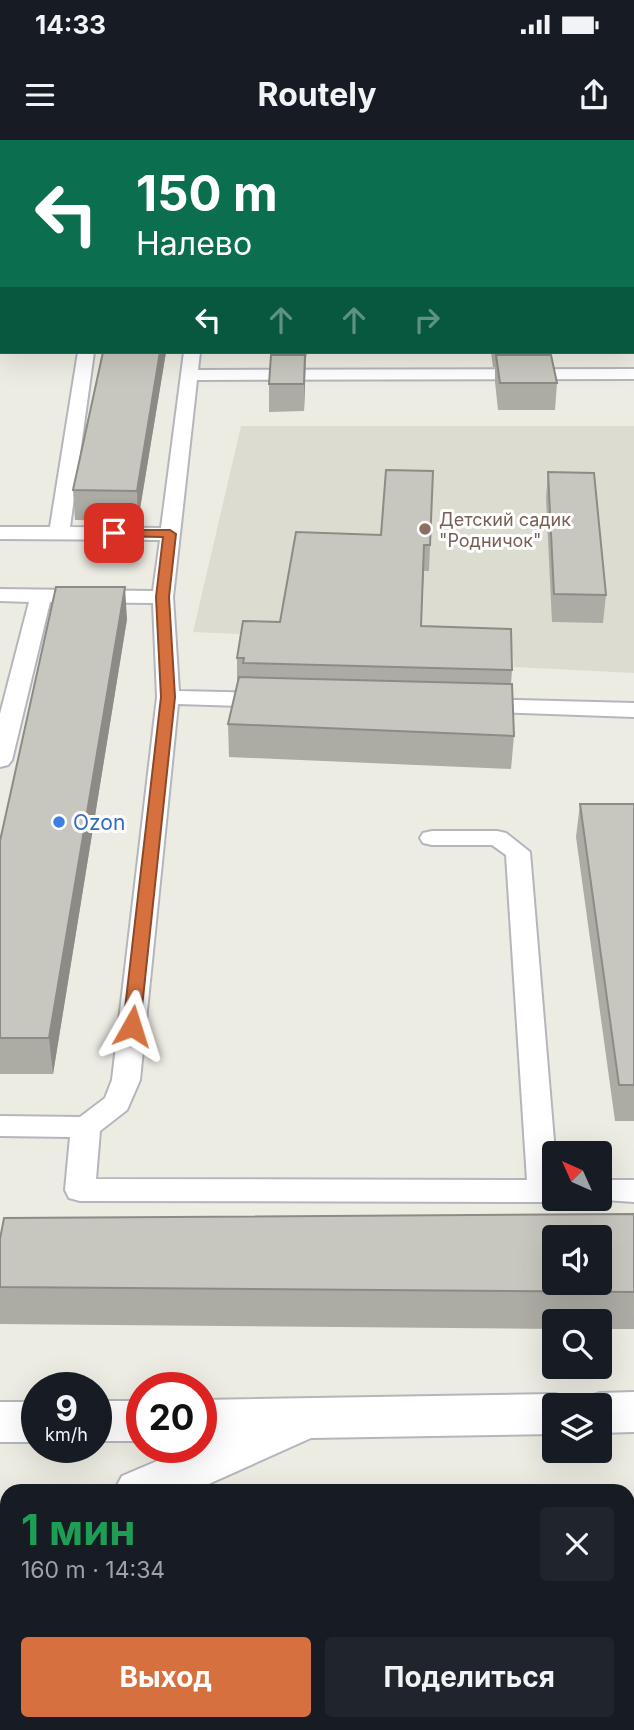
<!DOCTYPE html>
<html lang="ru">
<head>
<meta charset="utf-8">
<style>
  :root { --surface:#171b24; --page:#20242c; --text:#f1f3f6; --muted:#9ea1a6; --accent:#d6713f }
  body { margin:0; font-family:Inter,sans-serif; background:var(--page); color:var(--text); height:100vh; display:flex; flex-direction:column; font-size:26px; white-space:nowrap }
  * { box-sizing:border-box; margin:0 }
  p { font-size:23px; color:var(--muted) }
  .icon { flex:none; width:38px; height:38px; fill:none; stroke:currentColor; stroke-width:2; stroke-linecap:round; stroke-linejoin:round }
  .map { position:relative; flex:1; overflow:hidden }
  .sheet { position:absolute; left:0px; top:1344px; width:635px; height:247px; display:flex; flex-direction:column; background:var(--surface); border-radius:21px 21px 0 0; box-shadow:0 7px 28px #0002 }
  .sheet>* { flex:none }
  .banner { position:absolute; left:0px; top:0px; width:635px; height:214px; box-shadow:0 7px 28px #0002; background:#0b6e4f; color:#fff; overflow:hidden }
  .needle { width:46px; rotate:315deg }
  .controls { position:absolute; left:542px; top:1001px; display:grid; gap:14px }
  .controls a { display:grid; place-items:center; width:70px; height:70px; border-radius:7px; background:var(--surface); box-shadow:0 7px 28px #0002; font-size:35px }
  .speed { position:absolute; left:21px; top:1232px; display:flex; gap:14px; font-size:35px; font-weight:700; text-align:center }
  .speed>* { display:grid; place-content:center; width:91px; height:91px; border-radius:50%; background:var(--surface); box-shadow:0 7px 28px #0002; line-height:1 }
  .speed small { font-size:18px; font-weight:400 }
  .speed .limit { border:10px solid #d22; background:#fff; color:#111 }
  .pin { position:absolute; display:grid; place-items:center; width:60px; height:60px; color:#fff; margin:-30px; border-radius:14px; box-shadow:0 4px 10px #0006 }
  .me { position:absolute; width:77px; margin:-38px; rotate:6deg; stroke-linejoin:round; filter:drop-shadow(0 0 5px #0008) }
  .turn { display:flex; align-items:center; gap:24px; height:147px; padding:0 21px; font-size:32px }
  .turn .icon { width:91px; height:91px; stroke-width:2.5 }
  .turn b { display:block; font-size:49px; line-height:60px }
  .lanes { display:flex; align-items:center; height:66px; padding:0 21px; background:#0003; justify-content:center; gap:35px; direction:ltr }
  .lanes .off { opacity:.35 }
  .round { display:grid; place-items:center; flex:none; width:74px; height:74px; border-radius:7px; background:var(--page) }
  .summary { display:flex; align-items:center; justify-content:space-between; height:119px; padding:0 21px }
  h1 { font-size:42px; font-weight:700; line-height:52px; color:#1e9e55 }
  .primary-button { display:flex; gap:14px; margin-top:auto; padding:14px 21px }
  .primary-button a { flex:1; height:80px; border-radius:7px; background:var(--accent); color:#fff; font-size:28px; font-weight:700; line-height:80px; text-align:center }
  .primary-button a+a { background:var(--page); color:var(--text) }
  .status { display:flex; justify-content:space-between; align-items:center; height:49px; padding:0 35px; background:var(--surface); direction:ltr }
  .status svg { height:19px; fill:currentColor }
  header { display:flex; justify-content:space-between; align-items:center; height:91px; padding:0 21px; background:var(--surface); font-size:32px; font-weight:700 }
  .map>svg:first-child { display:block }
  .education { fill:#dcdcd1 }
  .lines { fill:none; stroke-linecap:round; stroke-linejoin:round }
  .service-casing { stroke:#b5b6bc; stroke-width:4 }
  .minor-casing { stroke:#b5b6bc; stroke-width:4 }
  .tertiary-casing { stroke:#b5b6bc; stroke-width:4 }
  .service { fill:#fff; fill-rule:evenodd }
  .minor { fill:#fff; fill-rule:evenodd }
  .tertiary { fill:#fff; fill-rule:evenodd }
  .wall { fill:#acaba4 }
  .shaded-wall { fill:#8c8b86 }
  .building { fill:#c8c7bf; stroke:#8c8b86; stroke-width:2; fill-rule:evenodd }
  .route { fill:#d6713f; stroke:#8b4929; stroke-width:2 }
  .education-dot { fill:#8d6e63; stroke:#fff; stroke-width:2.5 }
  .shop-dot { fill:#3f7fe0; stroke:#fff; stroke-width:2.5 }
  .labels { text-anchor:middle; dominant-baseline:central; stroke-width:6; stroke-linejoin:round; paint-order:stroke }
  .far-education-label { font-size:18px; fill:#785e54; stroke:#fff; text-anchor:start }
  .shop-label { font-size:21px; fill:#366cbe; stroke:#fff; text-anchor:start }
</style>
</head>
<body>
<div class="status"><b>14:33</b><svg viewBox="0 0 49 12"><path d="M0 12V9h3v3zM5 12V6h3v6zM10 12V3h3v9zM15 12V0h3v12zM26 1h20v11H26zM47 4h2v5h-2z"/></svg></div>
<header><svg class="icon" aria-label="menu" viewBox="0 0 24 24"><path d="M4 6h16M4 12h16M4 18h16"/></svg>Routely<svg class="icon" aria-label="share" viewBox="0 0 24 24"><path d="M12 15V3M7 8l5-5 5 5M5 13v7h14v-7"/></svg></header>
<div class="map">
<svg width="634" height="1590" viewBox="0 0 634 1590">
  <rect width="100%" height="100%" fill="#ecece3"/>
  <path class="education" d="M241,286H634V533L514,527L512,506L193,492Z"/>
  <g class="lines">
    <defs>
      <path id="service" d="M0,130H2V140H0Z
        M78,212H94L70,387L161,388L184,212H200L198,230L634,229V239L197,240L173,457L179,551L268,553L279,560L268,567L178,564L140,940L127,970L100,991L96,1039L527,1040L506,715L492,705H432L423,703L420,698L423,693L432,691H497L506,693L530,712L555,1013V1059H565L555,1062L80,1061L69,1058L65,1050L70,997L0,996V976L80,977L105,958L112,940L157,557L153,463L50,462L12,620L8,625L0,627V574L29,462L0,461V449L153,451L160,400L0,399V387H50Z
        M478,559L634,563V577L470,571L467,566Z
        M600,1040H634V1062L590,1059H600Z"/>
      <path id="minor" d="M489,0H509L510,2H490Z
        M634,1252V1292L600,1293V1265H579L582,1259L600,1253Z
        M555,1254L573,1260L575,1265H555V1294L311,1298L193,1351H114L122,1336L190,1307H201V1302L207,1300H201V1260Z
        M96,1261H142V1301H96Z
        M0,1262H37V1302H0Z
        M7,1386V1431L0,1434V1388Z
        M628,1542H634V1590H618L607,1584H628Z
        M7,1550V1584H32L29,1590H0V1551Z"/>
      <path id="tertiary" d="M628,1402H634V1448H628Z
        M0,1411H7V1457H0Z"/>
    </defs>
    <use href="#service" class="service-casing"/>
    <use href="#minor" class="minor-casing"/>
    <use href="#tertiary" class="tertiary-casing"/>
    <use href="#service" class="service"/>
    <use href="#minor" class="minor"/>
    <use href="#tertiary" class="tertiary"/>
  </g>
  <path class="wall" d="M0,0H52V2H2V127H0Z
    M559,0H634V5V2H560Z
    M166,212L138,381L75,380L73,350Z
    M306,212L304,271L269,272V244Z
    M491,212H547L546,215L557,243L555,270H498L495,242V227H493Z
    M433,331L429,431H424L421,486L512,530L511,544L514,596L511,629L229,617L228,584L237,543V518L280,482L381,395Z
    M548,332L606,455L603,483L552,482L546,358Z
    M127,479L53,934H0V701Z
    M580,664H634V981H615L576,697Z
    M634,1074V1189H600V1181H555V1189L0,1184V1099Z"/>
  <path class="shaded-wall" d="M160,212H166L138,381L137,351Z
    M305,215V242L304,271V244Z
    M125,447L127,479L53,934L49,898Z"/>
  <path class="building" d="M0,0H46L45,2H2V74L0,75Z
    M144,0H252V2H144Z
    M322,0H413V2H322Z
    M2,84V108H0V85Z
    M103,212H160L137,351L73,350Z
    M273,212H306L305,218V215H272Z
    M271,215H305L304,244H269Z
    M496,215H551L557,243H500Z
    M386,330L433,331L430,405H424L421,486L511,489L512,530L243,523L244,518H237L243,481L280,482L296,392L381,395Z
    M548,332L594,333L606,455L554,454Z
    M56,447H125L49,898H0V701Z
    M239,537L512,544L514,596L228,584Z
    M580,664H634V945H619Z
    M634,1074V1152L0,1147V1099L4,1078ZM555,1097H600V1143H555Z"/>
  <path class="route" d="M114,390H170L176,394L169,457L175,557L140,886L132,891L123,886L161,557L156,457L163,397L110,396V391Z"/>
  <circle class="education-dot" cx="425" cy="389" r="7"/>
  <circle class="shop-dot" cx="59" cy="682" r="7"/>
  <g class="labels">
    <g class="far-education-label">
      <text x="439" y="379">Детский садик<tspan x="439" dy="21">"Родничок"</tspan></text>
    </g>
    <g class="shop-label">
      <text x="73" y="682">Ozon</text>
    </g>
  </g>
</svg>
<div class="controls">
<a><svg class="needle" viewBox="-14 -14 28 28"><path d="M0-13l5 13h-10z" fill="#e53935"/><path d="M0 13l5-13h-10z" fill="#9ea1a6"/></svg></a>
<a><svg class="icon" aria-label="sound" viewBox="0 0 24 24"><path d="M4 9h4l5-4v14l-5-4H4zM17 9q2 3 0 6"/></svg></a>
<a><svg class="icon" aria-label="search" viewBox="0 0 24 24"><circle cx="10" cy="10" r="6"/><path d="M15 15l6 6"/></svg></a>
<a><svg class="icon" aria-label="layers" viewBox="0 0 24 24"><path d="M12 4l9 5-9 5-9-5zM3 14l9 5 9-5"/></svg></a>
</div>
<div class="speed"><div>9<small>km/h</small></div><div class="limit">20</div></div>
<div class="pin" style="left:114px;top:393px;background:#d93025"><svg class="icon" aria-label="arrive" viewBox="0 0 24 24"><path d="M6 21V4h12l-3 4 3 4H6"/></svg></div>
<svg class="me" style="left:132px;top:886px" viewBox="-20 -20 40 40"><path d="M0-17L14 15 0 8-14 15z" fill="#d6713f" stroke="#fff" stroke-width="4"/></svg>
<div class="banner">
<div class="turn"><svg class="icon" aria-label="left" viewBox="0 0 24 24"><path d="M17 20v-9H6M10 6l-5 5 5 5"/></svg><div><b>150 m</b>Налево</div></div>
<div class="lanes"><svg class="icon" aria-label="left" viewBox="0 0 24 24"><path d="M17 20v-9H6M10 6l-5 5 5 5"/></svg><svg class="icon off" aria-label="ahead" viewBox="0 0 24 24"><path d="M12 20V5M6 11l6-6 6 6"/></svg><svg class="icon off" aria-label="ahead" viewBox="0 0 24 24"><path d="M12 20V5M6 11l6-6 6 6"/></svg><svg class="icon off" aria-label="right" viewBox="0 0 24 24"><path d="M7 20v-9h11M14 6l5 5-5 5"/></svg></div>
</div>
<section class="sheet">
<div class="summary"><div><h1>1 мин</h1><p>160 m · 14:34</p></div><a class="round"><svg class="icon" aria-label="close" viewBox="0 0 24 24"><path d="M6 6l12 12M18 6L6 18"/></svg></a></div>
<div class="primary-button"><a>Выход</a><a>Поделиться</a></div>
</section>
</div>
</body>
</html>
